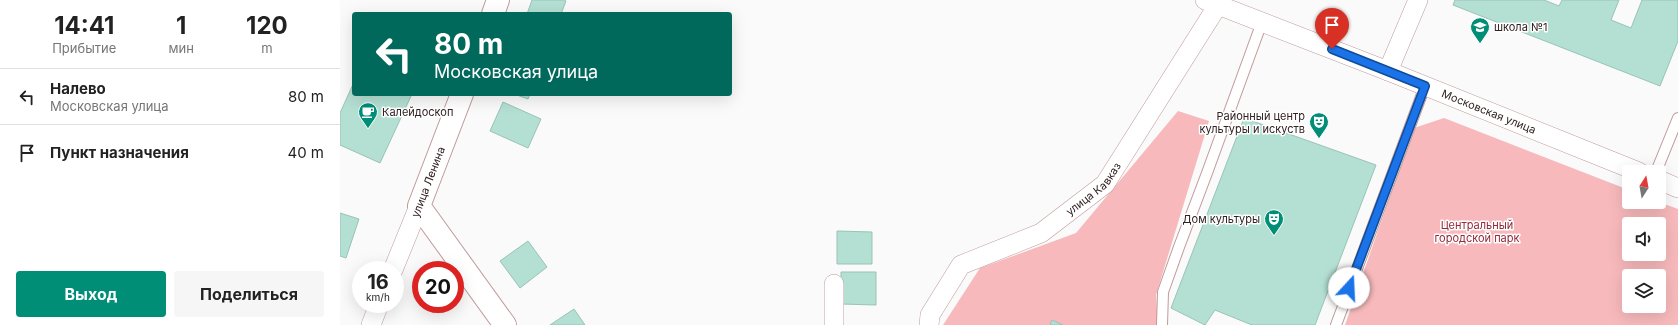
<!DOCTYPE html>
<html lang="ru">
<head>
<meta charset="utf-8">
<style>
  :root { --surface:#fff; --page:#f6f6f6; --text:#222; --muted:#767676; --line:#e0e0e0; --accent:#008e77 }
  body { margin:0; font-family:Inter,sans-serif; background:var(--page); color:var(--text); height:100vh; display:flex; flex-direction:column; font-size:15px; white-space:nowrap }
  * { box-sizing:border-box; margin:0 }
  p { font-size:13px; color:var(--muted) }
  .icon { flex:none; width:22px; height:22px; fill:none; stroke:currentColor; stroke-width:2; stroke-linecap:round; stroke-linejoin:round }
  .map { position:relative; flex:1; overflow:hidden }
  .details { display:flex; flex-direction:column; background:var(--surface); width:340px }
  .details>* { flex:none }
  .top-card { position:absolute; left:12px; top:12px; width:380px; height:84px; border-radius:4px; box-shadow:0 4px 16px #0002; background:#00695c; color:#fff; overflow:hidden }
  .needle { width:26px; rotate:11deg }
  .buttons { position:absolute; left:1282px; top:165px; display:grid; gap:8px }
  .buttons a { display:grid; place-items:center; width:44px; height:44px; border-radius:4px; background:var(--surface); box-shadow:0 4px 16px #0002; font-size:20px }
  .speed { position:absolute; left:12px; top:261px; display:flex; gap:8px; font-size:20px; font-weight:700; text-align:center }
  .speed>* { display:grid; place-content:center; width:52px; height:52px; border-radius:50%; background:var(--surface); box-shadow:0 4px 16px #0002; line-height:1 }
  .speed small { font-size:10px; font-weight:400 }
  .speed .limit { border:6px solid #d22; background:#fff; color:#111 }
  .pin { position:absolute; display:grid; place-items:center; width:34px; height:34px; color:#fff; margin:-41px -17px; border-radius:50% 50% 50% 0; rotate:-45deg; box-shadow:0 0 4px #0007 }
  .pin .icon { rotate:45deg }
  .me { position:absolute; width:44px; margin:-22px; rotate:20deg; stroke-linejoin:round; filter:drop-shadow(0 0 3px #0008) }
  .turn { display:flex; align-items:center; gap:14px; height:84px; padding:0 16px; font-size:18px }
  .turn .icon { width:52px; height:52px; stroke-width:2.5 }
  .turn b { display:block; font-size:28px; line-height:34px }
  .eta { display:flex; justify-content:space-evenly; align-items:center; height:68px; text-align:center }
  .eta b { font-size:24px; font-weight:700; line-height:28px }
  .button { display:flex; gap:8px; margin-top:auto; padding:8px 16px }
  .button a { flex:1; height:46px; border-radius:4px; background:var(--accent); color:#fff; font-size:16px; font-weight:700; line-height:46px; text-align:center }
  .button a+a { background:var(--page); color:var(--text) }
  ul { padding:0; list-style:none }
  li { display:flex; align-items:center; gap:12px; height:56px; padding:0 16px; border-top:1px solid var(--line) }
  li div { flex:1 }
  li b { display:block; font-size:15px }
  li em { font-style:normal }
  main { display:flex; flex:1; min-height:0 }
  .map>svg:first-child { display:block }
  .green { fill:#f7b9bc; fill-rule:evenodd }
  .building { fill:#b4dfd3; stroke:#99c3b7 }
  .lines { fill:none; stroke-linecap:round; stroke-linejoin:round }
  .service-casing { stroke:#c19a9b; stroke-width:12 }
  .minor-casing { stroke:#c19a9b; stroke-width:20 }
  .tertiary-casing { stroke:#c19a9b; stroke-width:24 }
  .service { stroke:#fff; stroke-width:10 }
  .minor { stroke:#fff; stroke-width:19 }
  .tertiary { stroke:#fff; stroke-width:22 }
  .route-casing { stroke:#114b97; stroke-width:10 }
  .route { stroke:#1a73e8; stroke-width:7 }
  .labels { text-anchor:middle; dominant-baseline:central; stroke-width:3; stroke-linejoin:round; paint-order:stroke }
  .poi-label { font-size:11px; fill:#322223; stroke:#fff; text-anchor:start }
  .street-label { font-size:11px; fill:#322223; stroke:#fff }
  .park-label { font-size:11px; fill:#93293a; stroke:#fff }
</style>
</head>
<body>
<main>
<section class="details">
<div class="eta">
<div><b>14:41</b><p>Прибытие</p></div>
<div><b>1</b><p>мин</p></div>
<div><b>120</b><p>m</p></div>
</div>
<ul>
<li><svg class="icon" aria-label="left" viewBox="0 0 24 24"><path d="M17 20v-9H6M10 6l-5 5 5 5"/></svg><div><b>Налево</b><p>Московская улица</p></div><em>80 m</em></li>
<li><svg class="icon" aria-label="arrive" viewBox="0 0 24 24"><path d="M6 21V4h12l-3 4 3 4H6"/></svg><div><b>Пункт назначения</b></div><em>40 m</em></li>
</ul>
<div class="button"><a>Выход</a><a>Поделиться</a></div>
</section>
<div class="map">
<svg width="1338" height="325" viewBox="0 0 1338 325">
  <rect width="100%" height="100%" fill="#f9faf9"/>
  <path class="green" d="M838,111L869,121L816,295L818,325H603L640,268L736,233Z
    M1104,118L1289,190V202H1319L1338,209V325H1005L1074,128ZM1289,224H1319V254H1289ZM1289,276H1319V306H1289Z"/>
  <path class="building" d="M192,0H224L226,1L221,14H187Z
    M1115,0H1204L1219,6L1222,0H1279L1271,20L1291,28L1302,0H1338V41L1320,86L1113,5Z
    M14,82V94H72L40,163L0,145V113Z
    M174,94H190L188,99Z
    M163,102L201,119L188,148L150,131Z
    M904,118L1036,165L975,325H912L875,310L865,325L831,308Z
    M0,213L19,219L6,258L0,256Z
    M497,231L532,232V264H497Z
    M188,241L207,267L180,288L160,261Z
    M501,272H536V305L501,304Z
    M234,309L245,325H210Z
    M712,320L723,325H710Z"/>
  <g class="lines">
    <defs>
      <path id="service" d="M1316,172L1338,118
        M822,325L823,292L839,247L867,173L922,22
        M996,325L1085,86"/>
      <g id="minor">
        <path id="s1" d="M865,0L1048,71L1299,172"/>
        <path d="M1048,71L1078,0"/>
        <path d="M1319,180L1338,188"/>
        <path d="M53,270L79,206"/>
        <path d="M494,284V325"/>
        <path d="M31,325L39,304"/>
        <path id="s2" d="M589,325L590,315L621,265L701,233L765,184L878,5"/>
      </g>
      <path id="tertiary" d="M153,14L158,0
        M122,94L79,206L165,325"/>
    </defs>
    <use href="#service" class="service-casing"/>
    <use href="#minor" class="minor-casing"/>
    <use href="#tertiary" class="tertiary-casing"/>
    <use href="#service" class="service"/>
    <use href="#minor" class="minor"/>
    <use href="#tertiary" class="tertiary"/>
  </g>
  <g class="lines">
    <defs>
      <path id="route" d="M992,49L1085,86L1009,288"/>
    </defs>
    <use href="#route" class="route-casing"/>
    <use href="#route" class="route"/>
  </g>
  <defs>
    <symbol id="school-pin" viewBox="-11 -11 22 30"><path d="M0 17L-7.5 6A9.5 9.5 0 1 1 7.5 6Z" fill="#008e77" stroke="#fff"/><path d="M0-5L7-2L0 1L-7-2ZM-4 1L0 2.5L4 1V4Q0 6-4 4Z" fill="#fff"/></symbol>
    <symbol id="cafe-pin" viewBox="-11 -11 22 30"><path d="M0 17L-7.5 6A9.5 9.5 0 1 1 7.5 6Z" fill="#008e77" stroke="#fff"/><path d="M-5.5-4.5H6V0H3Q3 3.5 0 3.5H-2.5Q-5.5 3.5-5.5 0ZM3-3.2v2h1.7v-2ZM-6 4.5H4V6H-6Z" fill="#fff"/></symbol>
    <symbol id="theatre-pin" viewBox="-11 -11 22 30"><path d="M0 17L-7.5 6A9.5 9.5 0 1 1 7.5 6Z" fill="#008e77" stroke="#fff"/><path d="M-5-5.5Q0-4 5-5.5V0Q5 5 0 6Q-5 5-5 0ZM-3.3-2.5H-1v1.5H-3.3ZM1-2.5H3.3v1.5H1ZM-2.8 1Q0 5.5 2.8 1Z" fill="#fff"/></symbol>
  </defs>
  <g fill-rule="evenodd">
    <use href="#school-pin" x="1129" y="16" width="22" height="30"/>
    <use href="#cafe-pin" x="17" y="101" width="22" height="30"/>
    <use href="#theatre-pin" x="968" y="111" width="22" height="30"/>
    <use href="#theatre-pin" x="923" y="208" width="22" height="30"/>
  </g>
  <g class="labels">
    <g class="poi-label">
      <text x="1154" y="27">школа №1</text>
      <text x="42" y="112">Калейдоскоп</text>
      <text x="965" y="116" text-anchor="end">Районный центр<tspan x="965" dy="13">культуры и искуств</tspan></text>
      <text x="920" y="219" text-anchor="end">Дом культуры</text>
    </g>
    <g class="street-label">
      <text stroke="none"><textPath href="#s1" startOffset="305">Московская улица</textPath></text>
      <text transform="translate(88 182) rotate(-69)">улица Ленина</text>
      <text stroke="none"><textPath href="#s2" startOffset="224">улица Кавказ</textPath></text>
    </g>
    <g class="park-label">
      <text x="1137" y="225">Центральный<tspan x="1137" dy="13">городской парк</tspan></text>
    </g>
  </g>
</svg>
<div class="buttons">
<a><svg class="needle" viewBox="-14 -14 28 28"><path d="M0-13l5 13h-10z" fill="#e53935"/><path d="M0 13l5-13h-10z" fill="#767676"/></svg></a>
<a><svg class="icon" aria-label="sound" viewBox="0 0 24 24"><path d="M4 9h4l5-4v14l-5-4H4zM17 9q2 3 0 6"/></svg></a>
<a><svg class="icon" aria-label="layers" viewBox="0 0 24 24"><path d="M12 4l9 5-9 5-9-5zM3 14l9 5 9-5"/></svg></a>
</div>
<div class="speed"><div>16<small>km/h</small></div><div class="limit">20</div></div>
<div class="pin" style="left:992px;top:49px;background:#d93025"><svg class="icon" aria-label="arrive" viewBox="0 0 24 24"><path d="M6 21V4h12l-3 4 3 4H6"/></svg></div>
<svg class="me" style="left:1009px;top:288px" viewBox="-20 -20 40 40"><circle r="19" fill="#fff"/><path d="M0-13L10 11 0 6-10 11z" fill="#1a73e8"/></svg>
<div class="top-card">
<div class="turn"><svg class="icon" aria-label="left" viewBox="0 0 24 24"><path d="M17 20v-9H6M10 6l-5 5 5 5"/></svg><div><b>80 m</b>Московская улица</div></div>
</div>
</div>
</main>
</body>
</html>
